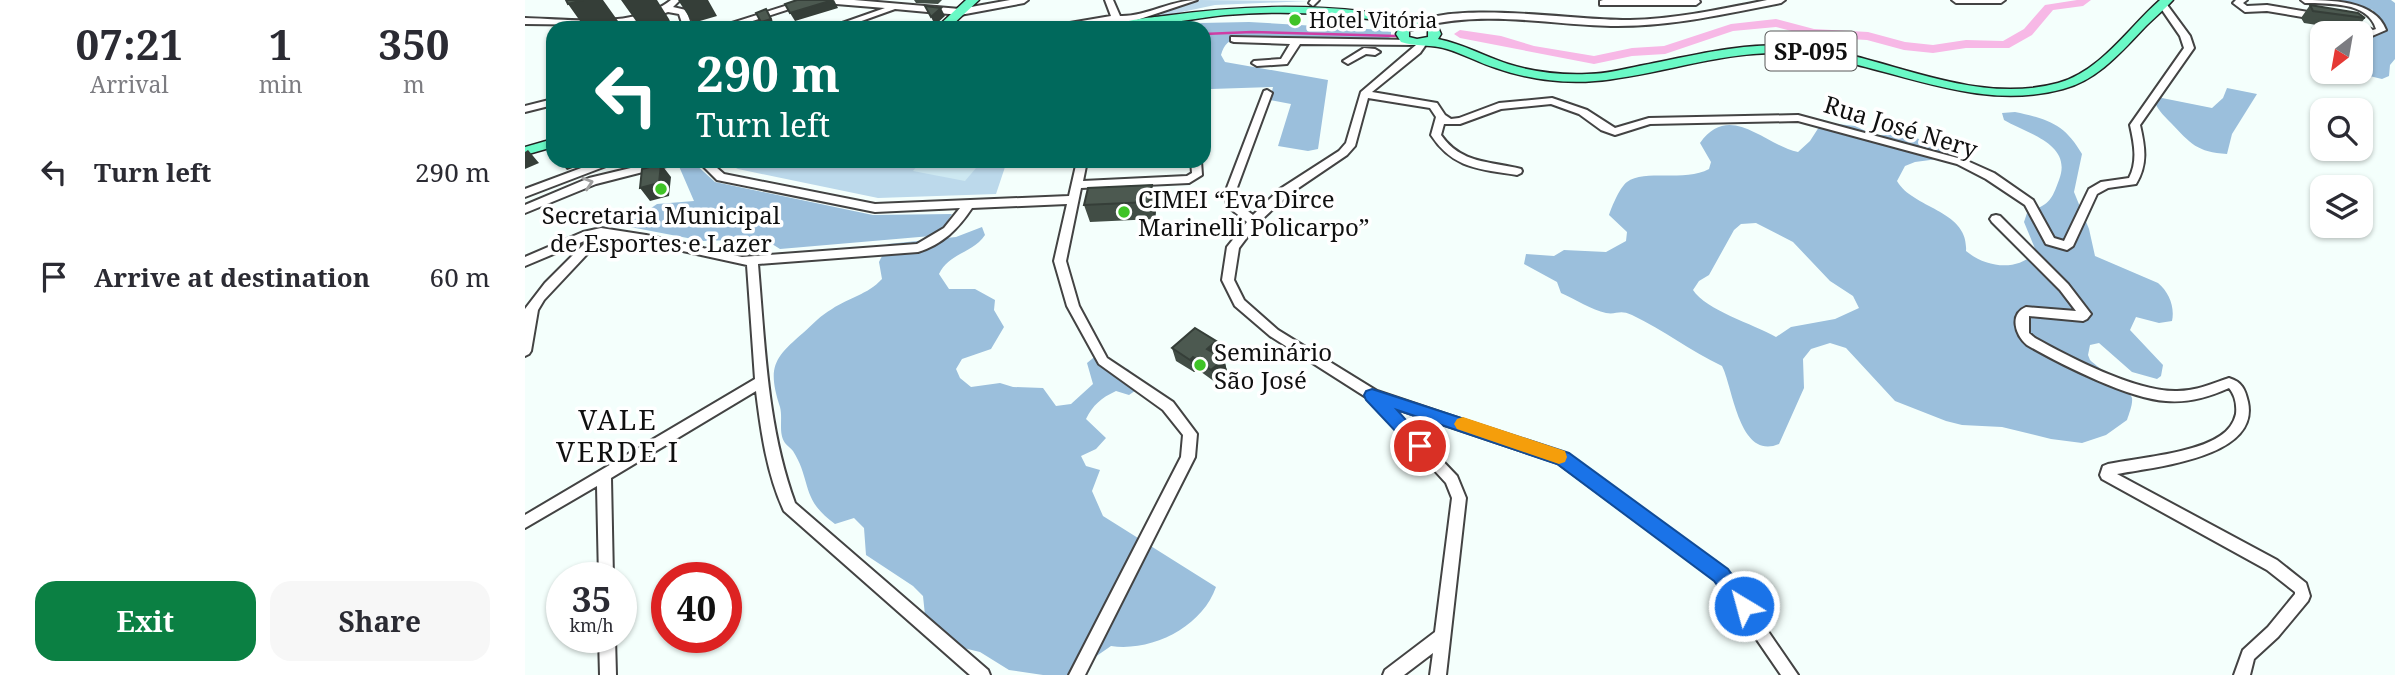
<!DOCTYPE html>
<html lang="en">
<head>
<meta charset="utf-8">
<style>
  :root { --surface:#fff; --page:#f7f7f7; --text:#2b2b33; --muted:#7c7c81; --accent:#0b8043 }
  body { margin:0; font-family:"Noto Serif",serif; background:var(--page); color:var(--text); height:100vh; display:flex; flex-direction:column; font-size:26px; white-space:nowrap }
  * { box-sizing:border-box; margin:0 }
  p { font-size:23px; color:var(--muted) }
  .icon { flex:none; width:38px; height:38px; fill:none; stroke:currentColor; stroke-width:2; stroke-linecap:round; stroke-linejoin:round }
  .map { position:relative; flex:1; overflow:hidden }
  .details { display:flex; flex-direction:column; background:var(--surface); width:525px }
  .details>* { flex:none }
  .top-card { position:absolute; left:21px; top:21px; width:665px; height:147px; border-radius:21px; box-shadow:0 2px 5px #0004; background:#00695c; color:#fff; overflow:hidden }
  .needle { width:46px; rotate:211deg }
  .fabs { position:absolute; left:1785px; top:21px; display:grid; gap:14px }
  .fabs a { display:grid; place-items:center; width:63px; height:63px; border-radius:14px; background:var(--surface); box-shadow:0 2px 5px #0004; font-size:35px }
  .speed { position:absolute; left:21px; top:562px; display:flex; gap:14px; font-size:35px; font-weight:700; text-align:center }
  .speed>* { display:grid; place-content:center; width:91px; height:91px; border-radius:50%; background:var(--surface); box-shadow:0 2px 5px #0004; line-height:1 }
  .speed small { font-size:18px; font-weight:400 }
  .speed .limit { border:10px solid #d22; background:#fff; color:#111 }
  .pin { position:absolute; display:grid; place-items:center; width:60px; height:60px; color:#fff; margin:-30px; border:4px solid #fff; border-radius:50%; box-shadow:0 2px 7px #0007 }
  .me { position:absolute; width:77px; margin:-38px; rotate:323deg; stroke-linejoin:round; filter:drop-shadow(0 0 5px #0008) }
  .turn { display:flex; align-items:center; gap:24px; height:147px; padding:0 35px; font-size:32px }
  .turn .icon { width:91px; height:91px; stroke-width:2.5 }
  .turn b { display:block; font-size:49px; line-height:60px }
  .eta { display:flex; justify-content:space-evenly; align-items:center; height:119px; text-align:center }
  .eta b { font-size:42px; font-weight:700; line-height:49px }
  .action { display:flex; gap:14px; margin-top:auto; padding:14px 35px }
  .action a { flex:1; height:80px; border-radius:21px; background:var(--accent); color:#fff; font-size:28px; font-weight:700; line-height:80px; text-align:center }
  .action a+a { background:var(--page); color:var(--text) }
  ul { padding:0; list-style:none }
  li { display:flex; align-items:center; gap:21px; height:105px; padding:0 35px }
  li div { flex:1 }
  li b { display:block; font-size:26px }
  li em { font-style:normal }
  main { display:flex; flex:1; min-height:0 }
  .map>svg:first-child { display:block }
  .green { fill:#bcd9eb }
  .forest { fill:#9bbfdc; fill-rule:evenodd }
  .pitch { fill:#cee9f2 }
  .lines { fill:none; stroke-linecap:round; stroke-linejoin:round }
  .stream { stroke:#cf3ea5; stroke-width:2.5 }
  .river { fill:#f7b8e6; fill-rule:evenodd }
  .minor-casing { stroke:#434343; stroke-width:4 }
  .major-casing { stroke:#212121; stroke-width:3 }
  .minor { fill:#fff; fill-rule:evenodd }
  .major { fill:#6af9c6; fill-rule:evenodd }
  .wall { fill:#414d45 }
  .shaded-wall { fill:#353e38 }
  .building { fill:#4c5950; stroke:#353e38; stroke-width:2 }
  .oneway { stroke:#9f9f9f }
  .route { fill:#1a73e8; stroke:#114b97; stroke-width:2 }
  .slow { fill:#f59e0b }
  .poi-dot { fill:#3fc326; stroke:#fff; stroke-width:2.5 }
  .labels { text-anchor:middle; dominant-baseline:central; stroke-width:7; stroke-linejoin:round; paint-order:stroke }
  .far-poi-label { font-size:21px; fill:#101010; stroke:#fff; text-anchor:start }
  .shield { fill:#fff; stroke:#585858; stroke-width:2 }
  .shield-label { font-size:23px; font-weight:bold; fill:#101010 }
  .street-label { font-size:24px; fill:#101010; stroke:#fff }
  .poi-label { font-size:24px; fill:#101010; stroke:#fff; text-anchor:start }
  .quarter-label { font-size:28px; letter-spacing:2px; fill:#101010; stroke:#fff }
</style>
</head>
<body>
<main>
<section class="details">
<div class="eta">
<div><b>07:21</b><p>Arrival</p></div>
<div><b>1</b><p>min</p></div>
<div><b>350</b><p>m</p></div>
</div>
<ul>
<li><svg class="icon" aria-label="left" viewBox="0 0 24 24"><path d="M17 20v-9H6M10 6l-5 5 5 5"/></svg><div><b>Turn left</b></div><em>290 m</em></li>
<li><svg class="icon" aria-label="arrive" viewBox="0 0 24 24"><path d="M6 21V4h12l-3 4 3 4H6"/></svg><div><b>Arrive at destination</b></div><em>60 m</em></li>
</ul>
<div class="action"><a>Exit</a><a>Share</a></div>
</section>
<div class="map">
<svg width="1870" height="675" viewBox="0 0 1870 675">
  <rect width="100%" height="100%" fill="#f4fffc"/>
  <path class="green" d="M675,0L784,1L690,5L581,28H541L588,19H615Z
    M197,161H482L471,194L353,198L213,169Z"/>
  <path class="forest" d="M1809,0H1866L1870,3V59L1865,65L1864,76L1857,79L1828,72H1836V37L1850,30L1848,10Z
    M724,22L859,30L866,32V37L855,41L715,37C704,40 699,44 696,55L700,62L803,80L793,149L783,151L753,146L766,104L745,100L748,87L686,89L679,86V28H634L675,23Z
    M1702,88L1732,94L1707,134L1702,154C1672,152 1666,144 1646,123C1637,114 1632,109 1627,96L1687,108L1698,98Z
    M1490,112C1523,119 1540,124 1557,154L1549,192L1564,229L1570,256L1633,283C1644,292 1650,307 1647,321L1634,323L1611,317L1605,330L1638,365L1636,376L1632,379L1607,372L1574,343L1565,345L1563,355L1565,360C1573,368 1605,389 1607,398C1608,404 1604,414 1602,420L1581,435L1557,443L1526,439L1477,427L1437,425L1421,421L1370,401L1321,348L1305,343L1286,349L1278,359L1279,388L1254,444C1214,461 1208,387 1197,366C1165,351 1139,330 1107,315C1094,309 1092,315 1081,313C1067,310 1050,299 1036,293L1032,282L999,264L1001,254L1029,256L1039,250L1081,252L1101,241L1102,232L1084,215C1087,206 1095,187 1102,182C1119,169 1160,182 1184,169L1186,162L1175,143C1205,101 1239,145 1273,152L1285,141L1294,127L1304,123L1330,126L1351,136L1374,133L1424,148L1428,157L1390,162L1380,166L1372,181C1388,209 1444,210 1441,251C1460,267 1493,273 1511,251L1499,222L1502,213C1524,204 1526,202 1534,180C1548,144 1503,134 1479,120L1477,113ZM1231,223L1268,242L1305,281L1328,296L1334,308L1310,319L1266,327L1251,337C1228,324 1181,310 1168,290L1174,281L1184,275L1209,230L1216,224Z
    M168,162L190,182L348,215L427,214L420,225L406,236L255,249L239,239L178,241L100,226L132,204L169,201L153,164Z
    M457,227L460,235C448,253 424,253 414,274L424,289H450L470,300L469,310L479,327L466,349L437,359L431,369L435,378L446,387L475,383L488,387L518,388L531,406L546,404L568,384L562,363L573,354L590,367L603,369L617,386L604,395L591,391C576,398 568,405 561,419L581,438L571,449L556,456L561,466L575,470L567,491L578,516L691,587C677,627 627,652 586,646L544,675H518L484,670L455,652L422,644L401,625L398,596L388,586L341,555L339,528L329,518L310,524C275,499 287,481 268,451C266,448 262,446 260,443C253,433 258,419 255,407C242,367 249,358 278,333C287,325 296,315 307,309C325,297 342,295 357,279L354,262L363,244L431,237Z"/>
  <path class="pitch" d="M396,161H457L440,181L388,171Z"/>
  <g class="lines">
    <path class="stream" d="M679,34L727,32L871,36"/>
    <path class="river" d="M1552,0H1566L1558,6L1528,10L1507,35L1484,48H1441L1408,53L1379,50L1342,40L1289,37L1251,27L1208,31L1140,54L1107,56L1069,64L935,38L929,34L935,30L976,36L1009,46L1069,56L1107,48L1139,46L1206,24L1251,19L1289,29L1343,32L1380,42L1408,45L1441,40L1478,41L1499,29L1520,5Z"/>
    <defs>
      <path id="minor" d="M146,0H155L148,7L161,10L166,24L164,26H158L154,14L143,12L123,19L81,25L0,24V18C44,19 110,29 146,0Z
        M279,0H292L206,28H191Z
        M295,0H329L435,9L485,0H503L499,3L435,15L370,9L317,28H303L360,8L299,3Z
        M580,0H588L595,16C621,17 646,0 672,0L606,22L591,21L549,28H528L533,25L586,16Z
        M786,0H794L788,6L784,3Z
        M1078,0H1174L1175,2L1171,5H1075V1Z
        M1242,0H1260L1256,3C1200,14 1143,27 1086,26C1018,24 961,10 893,27L888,24C930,0 1052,21 1105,20C1151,19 1197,9 1242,0Z
        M1427,0H1480L1476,3H1431Z
        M1711,0H1722L1718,3L1722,6L1742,5L1795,14L1800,17L1795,20L1742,11L1720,12L1708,3Z
        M1776,0C1805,0 1850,0 1861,30L1847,36L1815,20L1820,17L1848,30L1851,29C1843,1 1803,4 1780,3Z
        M1637,1L1640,2L1665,36L1669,48L1615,125C1620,147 1623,164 1611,184L1583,188L1572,194L1548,246L1542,250L1521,244L1500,205L1461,179L1432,164L1273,121L1125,124L1090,135L1076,130L1054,114L1026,104L976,109L935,124H919L916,135C936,164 965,161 996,169L997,171L996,173L992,175C955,169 928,169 906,135L911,117L905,108L843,98L830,146L822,155L763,195L732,224L714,248L709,280L719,300L753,330L852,391L1043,455L1201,570L1273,675H1256L1191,580L1033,463L866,407L932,476L941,498L921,675H905L908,653L879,675H858L860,670L910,632L927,498L921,483L844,399L745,336L710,306L697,280L702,247L722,222L702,206L700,193L739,91L742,90L747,93L710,193L711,202L728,215L755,189L814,151L821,143L836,92L891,45L775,44L762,64L732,66L727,63L729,61L756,59L765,44L709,42L706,41V37L888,40L892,43L900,41L902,43L895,53L847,92L912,103L920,115L926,119L934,118L974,103L1027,98L1062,110L1090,128L1124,118L1273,115L1440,160L1469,173L1508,200L1529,238L1539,241L1564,189L1576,182L1604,178C1613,161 1609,143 1605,125L1659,48L1655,36L1633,4Z
        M839,48L850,49L855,52L850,55L841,54L823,64L818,61Z
        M28,99V105L0,112V106Z
        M75,161H90L89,163L0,197V189Z
        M135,161H154L153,163L71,184L0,213V205L64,178Z
        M173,161H184L199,174L350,204L544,196L552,161H562L558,181L662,176L667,173L666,161H676L677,175L664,183L556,188L541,261L554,306L582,358L648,402L672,434L670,457L560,675H544L656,457L658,435L638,410L574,364L542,306L529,261L542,204L447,208C433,229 418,244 393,252L233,264C240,346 242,426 270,503L463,670L465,675H445L259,511C242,474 236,432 231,391L86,478L88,578H74L72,486L0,528V515L230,379L222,265L121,243L79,236L19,300L13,310L6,351L4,354L0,356V309L20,283L64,239L0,266V257L58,232L76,228L121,235L217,257L392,244L419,228L435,208L350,212L192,180Z
        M1471,215L1475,216L1543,284L1566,314L1562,319L1558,321L1504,316V333L1510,338C1546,358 1611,392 1652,391C1671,391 1686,384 1704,378C1717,382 1720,389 1723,402C1735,458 1628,467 1592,474L1752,560L1781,583L1785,596L1783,601L1753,637L1729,659L1725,675H1709L1718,650L1743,627L1770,594V592L1742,570L1577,479L1575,475L1578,466L1583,464C1613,458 1671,453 1695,436C1703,431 1709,423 1711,414C1712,405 1710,395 1704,388C1684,397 1663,403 1641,401C1604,399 1535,364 1502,345C1490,335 1484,314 1501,307L1551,311L1535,290L1467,222L1465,219L1467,216Z
        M74,637H90L91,675H75Z"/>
      <path id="major" d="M441,0H454L424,28H411Z
        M1635,0H1648C1640,9 1630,17 1621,26C1597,51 1573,80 1538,89C1447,114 1363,63 1274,54C1204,47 1139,75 1070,81C1038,84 1002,79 971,68C954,63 939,54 922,49C906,44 891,47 876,42L871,34L875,26L879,25C820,13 760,10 700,15C663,19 625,28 587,28C599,19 624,18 639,16C731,3 822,2 912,25L916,34L913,39C938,44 959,56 983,64C1008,72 1035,75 1062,74C1081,74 1100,69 1119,65C1170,55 1220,42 1272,46C1359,53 1444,107 1533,83C1576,71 1603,28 1635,0ZM894,28L903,30V37L892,39L884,37V31Z
        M28,139V147L0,155V147Z"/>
    </defs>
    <use href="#minor" class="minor-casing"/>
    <use href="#major" class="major-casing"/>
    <use href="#minor" class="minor"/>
    <use href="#major" class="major"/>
  </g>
  <path class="wall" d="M389,0H417L413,4L391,3Z
    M1785,5L1840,18L1830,31L1779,23L1776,18Z
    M632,202L630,219L565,222L559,205Z
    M691,341L694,354L693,355L699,359L702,371L690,382L672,369L669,372L651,361L647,348Z"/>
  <path class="shaded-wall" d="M58,0H78L98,28H60L43,4Z
    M96,0H132L144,19L148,28H116Z
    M153,0H183L192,16L168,23Z
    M309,0L313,8L270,21L265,13Z
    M416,8L420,16L410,25L406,17Z
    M241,9L251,27L239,28L236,22Z
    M3,150L14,163L0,169V152Z
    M37,161H57L59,164L42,170L35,162Z
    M136,164L146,177L144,196L125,201L115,188Z
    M627,185L632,202L630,219L624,202Z
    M691,341L694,354L686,361L682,349Z
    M668,357L672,369L669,372L665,360Z
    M699,359L702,371L690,382L686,370Z"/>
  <path class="building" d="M41,0H58L43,4Z
    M272,0H308L265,13L260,4Z
    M1785,5L1833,13L1840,18L1788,11Z
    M400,6L416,8L406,17Z
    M241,9L246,19L236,22L231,13Z
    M136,164L134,183L115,188L117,169Z
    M627,185L624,202L559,205L563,188Z
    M670,328L691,341L682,349L699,359L686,370L668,357L665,360L647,348Z"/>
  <defs><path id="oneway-chevron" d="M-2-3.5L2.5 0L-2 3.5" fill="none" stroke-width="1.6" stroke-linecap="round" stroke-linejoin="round" transform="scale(1.75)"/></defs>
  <use class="oneway" href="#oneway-chevron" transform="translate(63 183) rotate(-18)"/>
  <path class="route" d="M847,389L1044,453L1203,569L1229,606L1226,612L1219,615L1212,612L1189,581L1032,464L872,410L904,446L901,451L895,453L889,451L841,400L839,395L841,391Z"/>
  <path class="slow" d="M938,417L1040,451L1042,457L1040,462L1034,464L932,429L929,424L932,419Z"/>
  <g class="poi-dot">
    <circle cx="770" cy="20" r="7"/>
    <circle cx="136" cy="189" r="7"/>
    <circle cx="599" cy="212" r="7"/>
    <circle cx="675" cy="365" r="7"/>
  </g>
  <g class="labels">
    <g class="far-poi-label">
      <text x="784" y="20">Hotel Vitória</text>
    </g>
    <rect class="shield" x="1240.5" y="31.5" width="91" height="39" rx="5"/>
    <g class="shield-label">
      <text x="1286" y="51">SP-095</text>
    </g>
    <g class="street-label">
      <text transform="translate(1376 126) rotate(17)">Rua José Nery</text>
    </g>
    <g class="poi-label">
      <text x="613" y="198">CIMEI “Eva Dirce<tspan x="613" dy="28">Marinelli Policarpo”</tspan></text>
      <text x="136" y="214" text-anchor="middle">Secretaria Municipal<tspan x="136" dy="28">de Esportes e Lazer</tspan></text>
      <text x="689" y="351">Seminário<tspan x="689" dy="28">São José</tspan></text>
    </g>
    <g class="quarter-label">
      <text x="93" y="419">VALE<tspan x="93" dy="32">VERDE I</tspan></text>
    </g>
  </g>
</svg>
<div class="fabs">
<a><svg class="needle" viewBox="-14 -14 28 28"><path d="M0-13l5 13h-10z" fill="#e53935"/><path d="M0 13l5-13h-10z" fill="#7c7c81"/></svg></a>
<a><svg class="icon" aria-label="search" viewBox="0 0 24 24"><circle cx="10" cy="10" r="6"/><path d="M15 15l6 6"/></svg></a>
<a><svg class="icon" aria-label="layers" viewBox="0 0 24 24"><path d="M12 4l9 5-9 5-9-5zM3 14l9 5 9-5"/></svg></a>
</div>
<div class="speed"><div>35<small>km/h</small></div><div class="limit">40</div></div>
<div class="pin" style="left:895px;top:446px;background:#d93025"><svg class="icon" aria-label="arrive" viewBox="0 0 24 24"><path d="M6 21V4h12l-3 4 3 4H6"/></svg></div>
<svg class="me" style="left:1219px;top:606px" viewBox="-20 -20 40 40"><circle r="17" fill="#1a73e8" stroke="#fff" stroke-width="3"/><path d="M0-11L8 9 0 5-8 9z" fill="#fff"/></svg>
<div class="top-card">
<div class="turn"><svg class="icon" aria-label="left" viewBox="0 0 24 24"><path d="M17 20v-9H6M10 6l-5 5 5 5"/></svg><div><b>290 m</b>Turn left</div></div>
</div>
</div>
</main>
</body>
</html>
